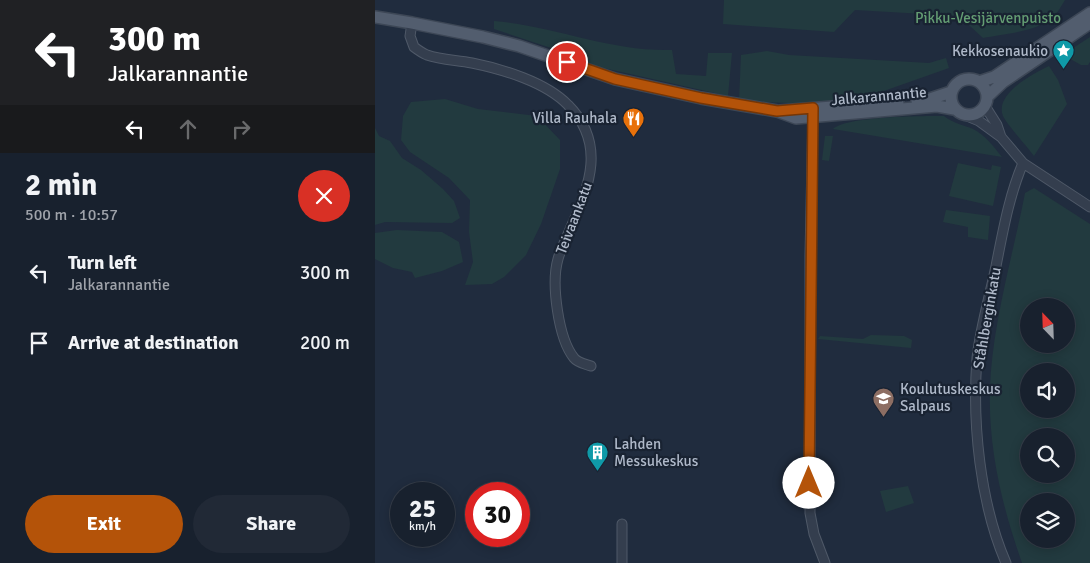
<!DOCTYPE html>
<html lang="en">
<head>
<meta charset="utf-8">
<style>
  :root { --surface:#18212e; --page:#212936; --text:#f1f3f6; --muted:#9fa3aa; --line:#363e4a; --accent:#b45309 }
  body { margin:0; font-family:Signika,sans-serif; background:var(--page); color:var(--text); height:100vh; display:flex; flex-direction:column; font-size:19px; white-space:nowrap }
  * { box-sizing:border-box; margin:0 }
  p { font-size:16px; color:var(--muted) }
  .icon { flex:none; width:28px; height:28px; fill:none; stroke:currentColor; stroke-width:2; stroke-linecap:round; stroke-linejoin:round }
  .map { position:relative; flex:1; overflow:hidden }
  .details { display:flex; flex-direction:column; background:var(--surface); width:375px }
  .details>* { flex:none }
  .hud { background:#202124; color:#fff; overflow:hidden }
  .needle { width:32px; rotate:337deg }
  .controls { position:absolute; left:645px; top:298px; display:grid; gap:10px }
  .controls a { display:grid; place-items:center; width:55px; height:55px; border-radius:50%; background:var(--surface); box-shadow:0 2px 12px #0003,0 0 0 1px var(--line); font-size:25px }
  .speed { position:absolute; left:15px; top:482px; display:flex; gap:10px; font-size:25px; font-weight:700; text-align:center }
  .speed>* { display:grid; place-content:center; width:65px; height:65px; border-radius:50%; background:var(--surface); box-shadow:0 2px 12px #0003,0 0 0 1px var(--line); line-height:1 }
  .speed small { font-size:12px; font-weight:400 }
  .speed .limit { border:8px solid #d22; background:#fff; color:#111 }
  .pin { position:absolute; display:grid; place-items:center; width:42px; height:42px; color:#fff; margin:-21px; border:2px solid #fff; border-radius:50%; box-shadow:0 1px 5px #0007 }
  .me { position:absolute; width:55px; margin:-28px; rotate:0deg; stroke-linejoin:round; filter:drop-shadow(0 0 4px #0008) }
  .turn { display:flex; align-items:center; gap:18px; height:105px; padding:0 25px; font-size:22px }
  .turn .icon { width:65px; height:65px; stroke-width:2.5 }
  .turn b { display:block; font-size:35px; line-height:42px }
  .lanes { display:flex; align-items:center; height:48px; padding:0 25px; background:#0003; justify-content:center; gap:25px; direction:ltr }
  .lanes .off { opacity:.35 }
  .round { display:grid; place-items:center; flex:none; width:52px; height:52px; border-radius:26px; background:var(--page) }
  .overview { display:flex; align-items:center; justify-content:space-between; height:85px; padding:0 25px }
  h1 { font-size:30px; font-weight:800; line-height:38px }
  .primary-button { display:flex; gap:10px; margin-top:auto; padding:10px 25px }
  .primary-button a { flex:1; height:58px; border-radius:30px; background:var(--accent); color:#fff; font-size:20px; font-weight:800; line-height:58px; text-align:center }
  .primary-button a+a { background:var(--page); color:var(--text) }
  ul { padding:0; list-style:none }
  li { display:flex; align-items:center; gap:15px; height:70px; padding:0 25px }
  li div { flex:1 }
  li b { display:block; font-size:19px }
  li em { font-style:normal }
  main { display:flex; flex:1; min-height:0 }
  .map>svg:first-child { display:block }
  .green { fill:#223a3f; fill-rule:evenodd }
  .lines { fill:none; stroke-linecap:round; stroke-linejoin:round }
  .minor-casing { stroke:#4f5968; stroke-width:11 }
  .major-casing { stroke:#3d4756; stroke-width:14 }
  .minor { stroke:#343e4e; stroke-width:9 }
  .major { stroke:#525d6e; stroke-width:11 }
  .route-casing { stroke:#753606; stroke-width:12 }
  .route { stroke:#b45309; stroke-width:9 }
  .labels { text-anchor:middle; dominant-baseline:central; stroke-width:4.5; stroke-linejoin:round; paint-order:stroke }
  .park-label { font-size:15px; fill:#649d73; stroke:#192332 }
  .poi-label { font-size:15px; fill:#afb9c9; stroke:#192332; text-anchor:end }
  .street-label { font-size:15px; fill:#afb9c9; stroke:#192332 }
</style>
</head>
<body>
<main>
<section class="details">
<div class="hud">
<div class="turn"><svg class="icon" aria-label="left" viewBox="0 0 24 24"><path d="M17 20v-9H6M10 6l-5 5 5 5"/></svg><div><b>300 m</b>Jalkarannantie</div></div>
<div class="lanes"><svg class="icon" aria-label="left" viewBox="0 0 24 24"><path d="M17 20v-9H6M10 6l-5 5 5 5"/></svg><svg class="icon off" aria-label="ahead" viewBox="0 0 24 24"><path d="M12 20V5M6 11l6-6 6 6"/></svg><svg class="icon off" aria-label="right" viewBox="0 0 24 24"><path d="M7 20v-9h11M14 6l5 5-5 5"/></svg></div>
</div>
<div class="overview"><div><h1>2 min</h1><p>500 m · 10:57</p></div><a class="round" style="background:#d93025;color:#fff"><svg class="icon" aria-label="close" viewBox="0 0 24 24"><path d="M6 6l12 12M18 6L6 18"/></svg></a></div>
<ul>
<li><svg class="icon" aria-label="left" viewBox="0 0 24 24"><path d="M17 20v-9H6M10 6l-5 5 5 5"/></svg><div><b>Turn left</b><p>Jalkarannantie</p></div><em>300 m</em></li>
<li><svg class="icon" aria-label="arrive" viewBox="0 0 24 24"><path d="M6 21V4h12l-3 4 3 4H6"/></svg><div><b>Arrive at destination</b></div><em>200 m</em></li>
</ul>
<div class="primary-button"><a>Exit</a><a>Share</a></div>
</section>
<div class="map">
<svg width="715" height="563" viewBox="0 0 715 563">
  <rect width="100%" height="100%" fill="#202c3e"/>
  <path class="green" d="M349,0H690C686,6 682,15 676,19C660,32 627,34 608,38L584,16L480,10L459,32L348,24Z
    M119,21C179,26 236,52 297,50L301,74L331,76L333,53H357L353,96L224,67L179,49L119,29Z
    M715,37V62L713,65H706L690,56L689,54Z
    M392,51L414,55L554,63L571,58L574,68L506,92L439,104L364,101L366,55Z
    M674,66L683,80L692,104L659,156C652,146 633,126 628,116C619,94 659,73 674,66Z
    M70,99L103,109L162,116L185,140V169L166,224L151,255L129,277L117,284L90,285L98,262L94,232L95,200L74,178L35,152L26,140L28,116L36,102Z
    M569,116C578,123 588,125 598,129C610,135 619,147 627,157L458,129C472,116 547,116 569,116Z
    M0,128L4,136L15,141L27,158L46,170L68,189L79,201L85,218L77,223L10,222L0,225Z
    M450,136H458L454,161L447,160Z
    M583,163L616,170L617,165L626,167L618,206L574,196Z
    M659,188L715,224V563H647C627,506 613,448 615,388C617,325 638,255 650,193ZM654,306H691V344H654ZM654,371H691V409H654ZM654,436H691V474H654ZM654,501H691V539H654Z
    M571,210L615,216L613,240L593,237V227L568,222Z
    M22,230L67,232L84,242L88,262L67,271L40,278L37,272L18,268L0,259V233Z
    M496,335L529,336L537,340L536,348L443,339L445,336L488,339Z
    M533,486L539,503L511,512L505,491Z"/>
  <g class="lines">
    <defs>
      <path id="minor" d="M37,23L35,36L39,47C43,50 47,53 52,55C66,60 82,60 97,63C127,69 171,82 193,105C231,143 215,185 196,227C192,238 186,248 183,259C176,283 183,338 199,358C203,363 210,364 216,366
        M610,106L622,125L626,137
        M438,111L435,255V513L439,534L450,563
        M592,116L604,121L626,137L648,163L715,207
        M247,524V563
        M631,563C605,503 597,423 602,358C605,329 615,295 621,266C628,231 634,196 648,163"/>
      <path id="major" d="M0,17L37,23L108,37L144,46L240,79L326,98L402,111L421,118L562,106L579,109
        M576 97a18 18 0 1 1 36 0a18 18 0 1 1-36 0Z
        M604,82L619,77L715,13
        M612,97L628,82L715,23
        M542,101L552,100L576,92
        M405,111L523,102"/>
    </defs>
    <use href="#minor" class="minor-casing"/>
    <use href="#major" class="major-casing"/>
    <use href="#minor" class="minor"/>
    <use href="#major" class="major"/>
  </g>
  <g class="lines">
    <defs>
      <path id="route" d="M192,62L240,79L326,98L402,111L438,108L434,483"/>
    </defs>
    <use href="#route" class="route-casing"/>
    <use href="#route" class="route"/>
  </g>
  <defs>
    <symbol id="sight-pin" viewBox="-11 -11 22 30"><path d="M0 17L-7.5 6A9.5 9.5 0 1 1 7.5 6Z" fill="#0f9aa8" stroke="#192332"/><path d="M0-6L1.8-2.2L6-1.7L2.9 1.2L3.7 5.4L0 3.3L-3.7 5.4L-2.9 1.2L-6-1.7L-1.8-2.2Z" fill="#fff"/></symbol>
    <symbol id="restaurant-pin" viewBox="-11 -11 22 30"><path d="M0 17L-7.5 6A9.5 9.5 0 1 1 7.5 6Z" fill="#e8710a" stroke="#192332"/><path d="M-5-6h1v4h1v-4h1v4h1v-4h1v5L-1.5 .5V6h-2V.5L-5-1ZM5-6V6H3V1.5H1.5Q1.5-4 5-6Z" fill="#fff"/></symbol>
    <symbol id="school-pin" viewBox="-11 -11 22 30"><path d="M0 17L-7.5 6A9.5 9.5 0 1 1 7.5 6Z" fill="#8d6e63" stroke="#192332"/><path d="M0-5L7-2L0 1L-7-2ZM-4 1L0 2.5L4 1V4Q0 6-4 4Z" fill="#fff"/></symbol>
    <symbol id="building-pin" viewBox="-11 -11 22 30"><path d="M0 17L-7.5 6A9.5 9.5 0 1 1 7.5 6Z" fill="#0f9aa8" stroke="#192332"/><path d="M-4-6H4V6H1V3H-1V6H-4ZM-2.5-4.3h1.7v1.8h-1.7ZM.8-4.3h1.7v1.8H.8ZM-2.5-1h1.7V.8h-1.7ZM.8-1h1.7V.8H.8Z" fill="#fff"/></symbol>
  </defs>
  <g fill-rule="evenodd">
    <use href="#sight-pin" x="676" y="38" width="25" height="34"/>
    <use href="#restaurant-pin" x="246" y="106" width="25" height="34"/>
    <use href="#school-pin" x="496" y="386" width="25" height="34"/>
    <use href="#building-pin" x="210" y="440" width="25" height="34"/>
  </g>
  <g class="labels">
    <g class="park-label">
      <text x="613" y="18">Pikku-Vesijärvenpuisto</text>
    </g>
    <g class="poi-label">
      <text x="673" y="51">Kekkosenaukio</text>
      <text x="242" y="118">Villa Rauhala</text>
      <text x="525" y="389" text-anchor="start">Koulutuskeskus<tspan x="525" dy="17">Salpaus</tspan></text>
      <text x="239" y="444" text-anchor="start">Lahden<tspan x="239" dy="17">Messukeskus</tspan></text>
    </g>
    <g class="street-label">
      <text transform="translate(504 96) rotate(-5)">Jalkarannantie</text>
      <text transform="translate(199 218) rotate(-69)">Teivaankatu</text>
      <text transform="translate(612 318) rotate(-80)">Ståhlberginkatu</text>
    </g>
  </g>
</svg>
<div class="controls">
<a><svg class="needle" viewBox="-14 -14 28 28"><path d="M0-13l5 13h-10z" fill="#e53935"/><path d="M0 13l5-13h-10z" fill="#9fa3aa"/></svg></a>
<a><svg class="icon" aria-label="sound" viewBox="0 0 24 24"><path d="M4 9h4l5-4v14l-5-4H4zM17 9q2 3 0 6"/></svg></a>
<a><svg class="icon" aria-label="search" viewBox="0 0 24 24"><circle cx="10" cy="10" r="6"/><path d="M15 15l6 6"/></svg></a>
<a><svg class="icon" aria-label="layers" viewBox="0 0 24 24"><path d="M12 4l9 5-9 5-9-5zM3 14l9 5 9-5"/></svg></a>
</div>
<div class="speed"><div>25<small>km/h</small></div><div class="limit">30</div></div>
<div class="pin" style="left:192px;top:62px;background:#d93025"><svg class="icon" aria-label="arrive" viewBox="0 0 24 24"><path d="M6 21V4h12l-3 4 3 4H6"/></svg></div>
<svg class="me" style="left:434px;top:483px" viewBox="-20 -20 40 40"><circle r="19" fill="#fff"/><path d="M0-13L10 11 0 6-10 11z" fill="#b45309"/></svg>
</div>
</main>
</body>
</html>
